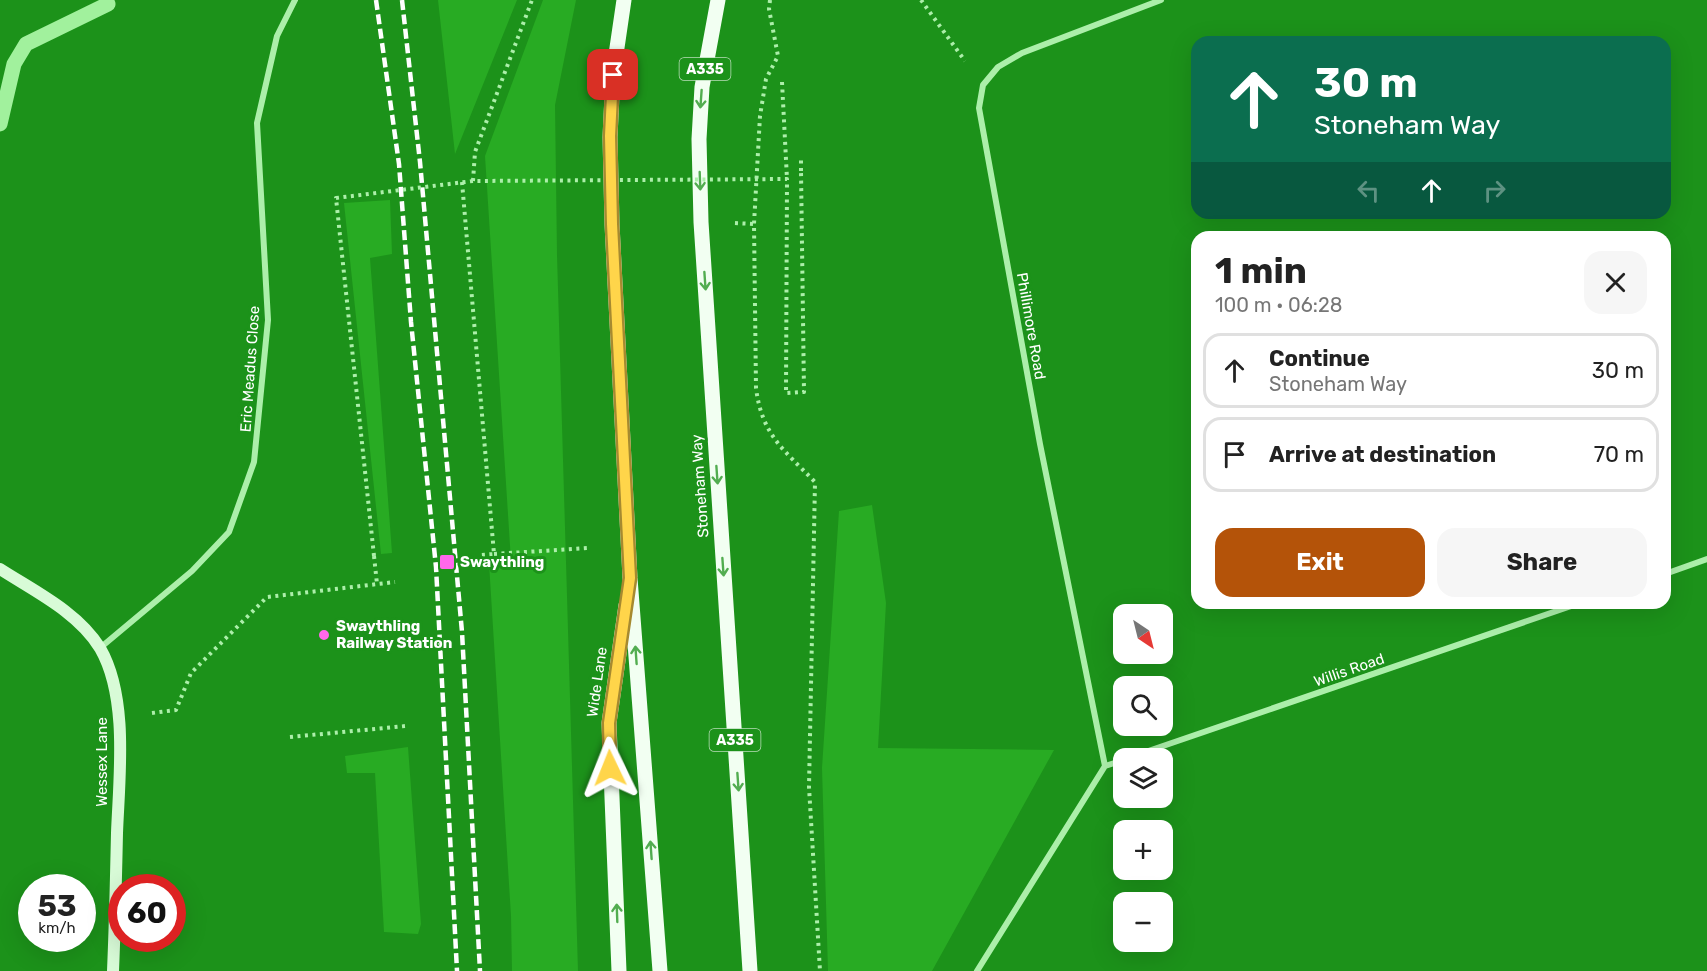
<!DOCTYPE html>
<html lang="en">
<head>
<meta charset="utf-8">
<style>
  :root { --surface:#fff; --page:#f6f6f6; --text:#222; --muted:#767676; --line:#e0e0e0; --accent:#b45309 }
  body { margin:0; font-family:Rubik,sans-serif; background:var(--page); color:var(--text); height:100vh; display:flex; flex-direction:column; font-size:22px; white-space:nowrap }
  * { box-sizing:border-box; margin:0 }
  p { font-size:20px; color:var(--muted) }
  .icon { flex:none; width:33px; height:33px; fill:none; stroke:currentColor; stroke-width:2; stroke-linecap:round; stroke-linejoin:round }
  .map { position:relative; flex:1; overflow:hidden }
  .panel { position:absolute; left:1191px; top:231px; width:480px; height:378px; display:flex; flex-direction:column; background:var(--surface); border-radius:18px; box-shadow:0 6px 24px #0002 }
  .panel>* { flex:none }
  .guide { position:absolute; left:1191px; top:36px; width:480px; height:183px; border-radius:18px; box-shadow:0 6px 24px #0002; background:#0b6e4f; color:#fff; overflow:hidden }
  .needle { width:39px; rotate:145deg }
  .controls { position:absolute; left:1113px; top:604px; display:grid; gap:12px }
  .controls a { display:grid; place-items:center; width:60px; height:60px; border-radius:12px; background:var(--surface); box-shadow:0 6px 24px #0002; font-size:30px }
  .speed { position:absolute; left:18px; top:874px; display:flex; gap:12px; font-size:30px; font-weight:700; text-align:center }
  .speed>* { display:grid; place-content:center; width:78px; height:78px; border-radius:50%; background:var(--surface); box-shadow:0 6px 24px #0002; line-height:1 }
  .speed small { font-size:15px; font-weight:400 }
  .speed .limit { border:9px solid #d22; background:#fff; color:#111 }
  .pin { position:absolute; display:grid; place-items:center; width:51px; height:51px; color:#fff; margin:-26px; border-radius:12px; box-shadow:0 3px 9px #0006 }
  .me { position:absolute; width:66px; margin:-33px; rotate:358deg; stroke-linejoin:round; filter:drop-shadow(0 0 4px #0008) }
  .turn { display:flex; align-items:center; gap:21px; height:126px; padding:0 24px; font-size:27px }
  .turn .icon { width:78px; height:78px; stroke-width:2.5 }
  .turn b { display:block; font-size:42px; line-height:51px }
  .lanes { display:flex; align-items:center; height:57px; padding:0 24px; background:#0003; justify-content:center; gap:30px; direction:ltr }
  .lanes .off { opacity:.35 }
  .round { display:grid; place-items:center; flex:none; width:63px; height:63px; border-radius:18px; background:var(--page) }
  .headline { display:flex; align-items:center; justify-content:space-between; height:102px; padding:0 24px }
  h1 { font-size:36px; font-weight:700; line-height:45px }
  .button { display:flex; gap:12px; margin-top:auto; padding:12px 24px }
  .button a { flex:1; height:69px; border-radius:18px; background:var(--accent); color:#fff; font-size:24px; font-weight:700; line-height:69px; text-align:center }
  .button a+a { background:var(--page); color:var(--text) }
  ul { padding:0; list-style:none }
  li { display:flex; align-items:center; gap:18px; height:75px; margin:0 12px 9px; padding:0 12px; border:3px solid var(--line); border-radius:18px }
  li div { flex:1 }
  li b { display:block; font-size:22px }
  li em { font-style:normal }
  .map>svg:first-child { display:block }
  .green { fill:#28ab23 }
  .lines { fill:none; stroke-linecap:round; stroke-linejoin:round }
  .stream { stroke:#a1f19d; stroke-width:15 }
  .path { stroke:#acefaa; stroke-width:4; stroke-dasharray:3 4.5; stroke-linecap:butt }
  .street { stroke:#acefaa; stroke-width:6 }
  .secondary { stroke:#d8fbd7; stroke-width:12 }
  .primary { stroke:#f2fff2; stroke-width:15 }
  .rail { stroke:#fff; stroke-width:4.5; stroke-dasharray:10 4.5; stroke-linecap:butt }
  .path-bridge { stroke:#acefaa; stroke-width:4; stroke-dasharray:3 4.5; stroke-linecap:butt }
  .oneway { stroke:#52ad50 }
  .route-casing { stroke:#a68a30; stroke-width:15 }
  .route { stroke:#ffd54a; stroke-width:10 }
  .poi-dot { fill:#ff68ec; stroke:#1c921a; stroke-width:2 }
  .labels { text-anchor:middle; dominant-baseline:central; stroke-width:6; stroke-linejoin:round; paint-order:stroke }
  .shield { fill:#1c921a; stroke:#bbdeba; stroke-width:1.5 }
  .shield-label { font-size:14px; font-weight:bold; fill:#fff }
  .street-label { font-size:15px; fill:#fff; stroke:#1c921a }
  .poi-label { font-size:15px; font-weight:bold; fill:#fff; stroke:#1c921a; text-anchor:start }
</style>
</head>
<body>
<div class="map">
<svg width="1707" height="971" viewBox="0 0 1707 971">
  <rect width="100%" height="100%" fill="#1c921a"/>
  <path class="green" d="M438,0H517L455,154Z
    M543,0H576L555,105L557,255L578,971H512L511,916L489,563L511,561L485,156Z
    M390,200L392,254L370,258L392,553L381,554L344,203Z
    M872,505L886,603L878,748L1054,750L932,971H828L822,768L839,511Z
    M408,747L421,924L418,934L384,932L375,773H347L345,756Z"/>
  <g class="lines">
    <path class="stream" d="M0,124L14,64L26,44L108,4"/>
    <path class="path" d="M770,0L769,9L778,56L766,79L760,116L754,224L756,388C762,435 783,449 815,482L809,787L820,971
      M921,0L965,61
      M782,82L787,179
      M801,171V158
      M473,181L475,152L532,0
      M462,182L494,554L481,555
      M735,223L754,224
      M494,554L588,548
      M374,556L377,584
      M152,713L176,710L191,673L267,597L395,582
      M290,737L406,726"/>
    <path class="street" d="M1665,574L1707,559
      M100,648L192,571L229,532L254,462L268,320L257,123L277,36L295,0
      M1125,759L1580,603
      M1105,766L1040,444L979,108L983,85L998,67L1022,53L1161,0
      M977,971L1105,766L1124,760"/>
    <path class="secondary" d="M0,569C34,591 78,612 100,648C129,698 119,778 117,833C116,879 115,925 113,971"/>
    <path class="primary" d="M624,0L613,75L610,137L612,224L630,578L660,971
      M718,0L702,87L699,139L701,222L750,971
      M619,971L609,723L626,605"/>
    <path class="rail" d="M376,0L399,164L411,322L436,567L457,971
      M402,0L420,162L462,632L480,971"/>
    <path class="path-bridge" d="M374,556L336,198L473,181L787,179L786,393L804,392L801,171"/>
  </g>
  <defs><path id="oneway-shaft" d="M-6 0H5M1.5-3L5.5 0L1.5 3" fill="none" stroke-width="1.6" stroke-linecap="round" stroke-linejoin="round" transform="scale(1.5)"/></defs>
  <g class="oneway">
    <use href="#oneway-shaft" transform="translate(701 99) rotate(94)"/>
    <use href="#oneway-shaft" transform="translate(700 181) rotate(88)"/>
    <use href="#oneway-shaft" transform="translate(705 281) rotate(86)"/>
    <use href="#oneway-shaft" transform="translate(717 475) rotate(86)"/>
    <use href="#oneway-shaft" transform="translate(723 567) rotate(86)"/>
    <use href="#oneway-shaft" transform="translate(636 655) rotate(-94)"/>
    <use href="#oneway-shaft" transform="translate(738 782) rotate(86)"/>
    <use href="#oneway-shaft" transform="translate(651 850) rotate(-94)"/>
    <use href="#oneway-shaft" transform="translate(617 913) rotate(-92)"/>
  </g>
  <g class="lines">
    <defs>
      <path id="route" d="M610,768L609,723L630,578L612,224L610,136L613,75"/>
    </defs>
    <use href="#route" class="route-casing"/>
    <use href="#route" class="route"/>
  </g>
  <g class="poi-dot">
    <rect x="439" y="554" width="16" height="16" rx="3"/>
    <circle cx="324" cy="635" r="6"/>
  </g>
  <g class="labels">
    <g class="shield">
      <rect x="679.5" y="58" width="51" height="22" rx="4.5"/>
      <rect x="709.5" y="729" width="51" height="22" rx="4.5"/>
    </g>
    <g class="shield-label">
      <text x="705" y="69">A335</text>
      <text x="735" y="740">A335</text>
    </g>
    <g class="street-label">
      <text transform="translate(1031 326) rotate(80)">Phillimore Road</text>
      <text transform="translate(250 369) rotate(-86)">Eric Meadus Close</text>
      <text transform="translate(700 486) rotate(-94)">Stoneham Way</text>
      <text transform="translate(1349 670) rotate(-19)">Willis Road</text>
      <text transform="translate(597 682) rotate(-82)">Wide Lane</text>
      <text transform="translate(102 762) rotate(-90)">Wessex Lane</text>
    </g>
    <g class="poi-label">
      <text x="460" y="562">Swaythling</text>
      <text x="336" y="626">Swaythling<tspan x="336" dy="17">Railway Station</tspan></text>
    </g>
  </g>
</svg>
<div class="controls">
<a><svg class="needle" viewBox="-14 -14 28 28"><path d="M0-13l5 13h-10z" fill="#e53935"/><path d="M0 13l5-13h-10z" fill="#767676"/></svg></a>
<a><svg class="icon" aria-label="search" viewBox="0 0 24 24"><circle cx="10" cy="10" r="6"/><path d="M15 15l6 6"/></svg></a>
<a><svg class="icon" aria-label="layers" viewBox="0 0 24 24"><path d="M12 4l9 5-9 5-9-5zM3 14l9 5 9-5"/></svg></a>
<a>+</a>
<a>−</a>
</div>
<div class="speed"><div>53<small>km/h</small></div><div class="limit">60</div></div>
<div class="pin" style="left:613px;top:75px;background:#d93025"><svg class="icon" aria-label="arrive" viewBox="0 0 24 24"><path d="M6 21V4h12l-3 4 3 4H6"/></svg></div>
<svg class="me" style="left:610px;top:768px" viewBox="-20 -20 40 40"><path d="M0-17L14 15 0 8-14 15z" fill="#ffd54a" stroke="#fff" stroke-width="4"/></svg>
<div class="guide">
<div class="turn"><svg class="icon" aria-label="ahead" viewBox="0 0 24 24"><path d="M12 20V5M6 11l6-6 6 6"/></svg><div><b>30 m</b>Stoneham Way</div></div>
<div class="lanes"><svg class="icon off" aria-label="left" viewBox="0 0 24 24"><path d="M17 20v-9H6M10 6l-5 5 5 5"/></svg><svg class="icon" aria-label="ahead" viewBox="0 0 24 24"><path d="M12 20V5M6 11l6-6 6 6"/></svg><svg class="icon off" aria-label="right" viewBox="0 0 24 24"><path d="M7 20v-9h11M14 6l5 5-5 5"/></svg></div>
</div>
<section class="panel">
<div class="headline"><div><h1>1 min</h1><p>100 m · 06:28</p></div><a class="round"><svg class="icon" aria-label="close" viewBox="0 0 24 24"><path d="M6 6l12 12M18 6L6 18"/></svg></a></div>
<ul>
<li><svg class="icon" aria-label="ahead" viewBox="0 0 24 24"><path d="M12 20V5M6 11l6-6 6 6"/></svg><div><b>Continue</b><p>Stoneham Way</p></div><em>30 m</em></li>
<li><svg class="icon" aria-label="arrive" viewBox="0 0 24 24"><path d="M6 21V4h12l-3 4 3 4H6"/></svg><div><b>Arrive at destination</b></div><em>70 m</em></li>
</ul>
<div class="button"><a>Exit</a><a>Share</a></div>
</section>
</div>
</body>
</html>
